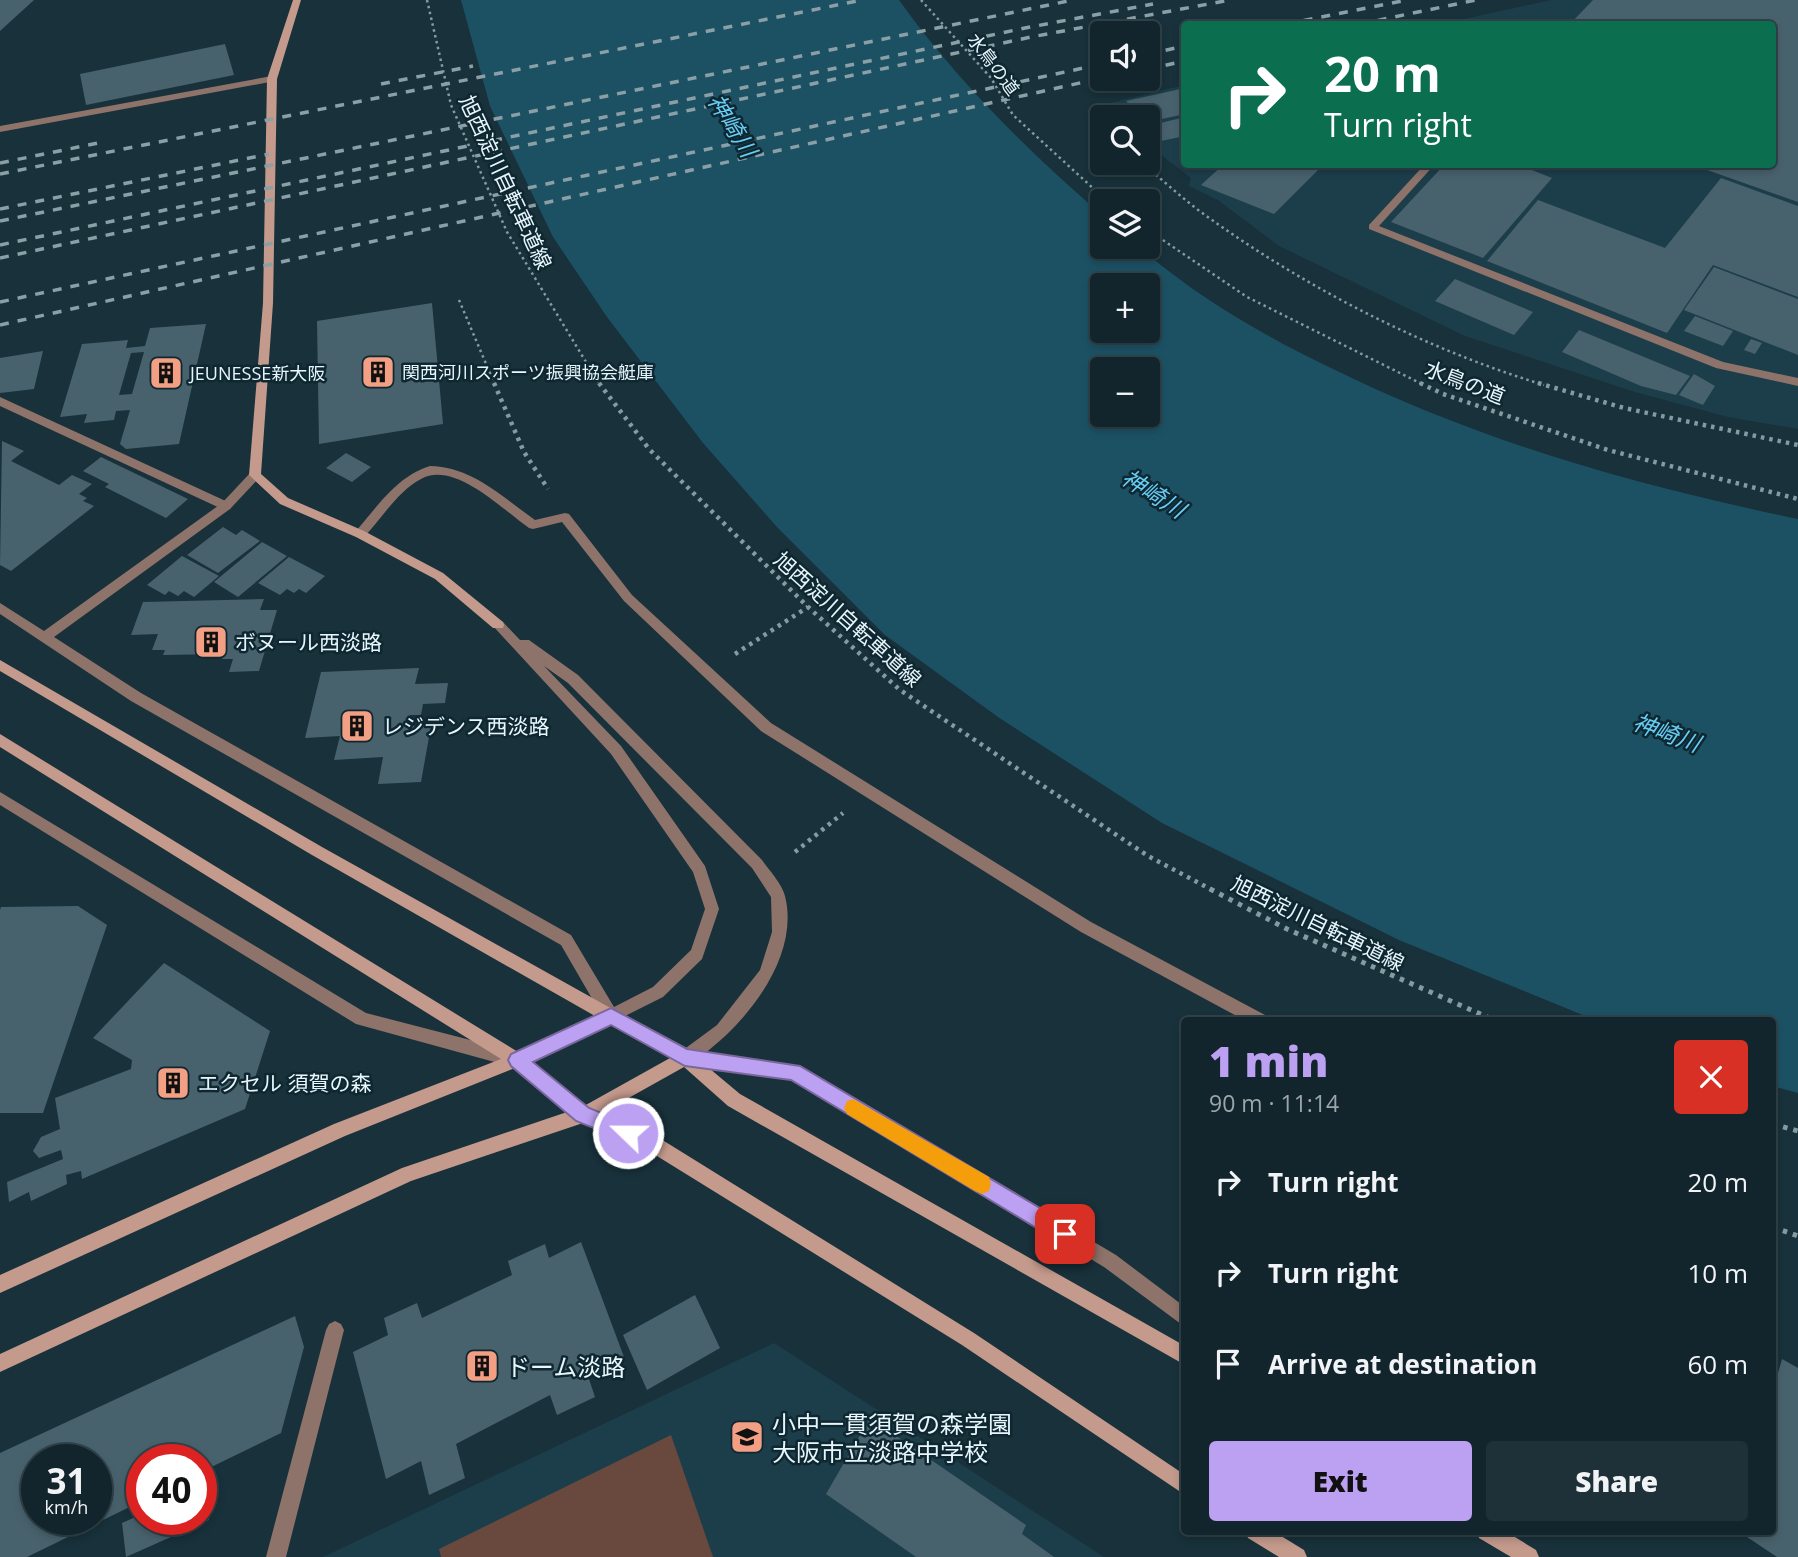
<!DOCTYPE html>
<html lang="en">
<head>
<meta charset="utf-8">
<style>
  :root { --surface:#12252c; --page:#1f3138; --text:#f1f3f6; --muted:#9ca5a9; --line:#314248; --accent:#bca0f2 }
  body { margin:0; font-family:"Open Sans","Noto Sans JP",sans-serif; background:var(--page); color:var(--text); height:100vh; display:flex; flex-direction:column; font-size:26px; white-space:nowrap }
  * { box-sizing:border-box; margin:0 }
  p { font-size:23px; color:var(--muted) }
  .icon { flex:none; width:38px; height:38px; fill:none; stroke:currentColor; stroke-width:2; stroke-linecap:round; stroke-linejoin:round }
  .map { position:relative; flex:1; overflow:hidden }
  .panel { position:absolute; left:1181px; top:1017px; width:595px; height:518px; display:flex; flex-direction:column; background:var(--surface); border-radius:7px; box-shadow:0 4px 10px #0003,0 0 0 2px var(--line) }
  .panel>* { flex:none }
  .hud { position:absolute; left:1181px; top:21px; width:595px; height:147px; border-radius:7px; box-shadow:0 4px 10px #0003,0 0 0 2px var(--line); background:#0b6e4f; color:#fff; overflow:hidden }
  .fabs { position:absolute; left:1090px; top:21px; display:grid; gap:14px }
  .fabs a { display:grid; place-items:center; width:70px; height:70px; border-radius:7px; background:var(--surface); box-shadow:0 4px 10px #0003,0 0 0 2px var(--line); font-size:35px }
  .speed { position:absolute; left:21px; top:1444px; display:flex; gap:14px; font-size:35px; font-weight:700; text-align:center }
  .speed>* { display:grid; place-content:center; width:91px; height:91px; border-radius:50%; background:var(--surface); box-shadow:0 4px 10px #0003,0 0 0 2px var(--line); line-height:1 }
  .speed small { font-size:18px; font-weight:400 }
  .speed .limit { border:10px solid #d22; background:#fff; color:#111 }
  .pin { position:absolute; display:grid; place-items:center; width:60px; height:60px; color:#fff; margin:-30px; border-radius:14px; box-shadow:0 4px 10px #0006 }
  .me { position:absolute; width:77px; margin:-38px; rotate:292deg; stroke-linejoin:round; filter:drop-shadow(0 0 5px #0008) }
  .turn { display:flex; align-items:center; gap:24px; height:147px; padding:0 28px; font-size:32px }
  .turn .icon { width:91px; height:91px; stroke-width:2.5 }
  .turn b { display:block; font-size:49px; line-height:60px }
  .round { display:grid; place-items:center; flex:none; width:74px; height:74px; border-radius:7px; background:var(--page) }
  .summary { display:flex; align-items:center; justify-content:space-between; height:119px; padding:0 28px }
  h1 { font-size:42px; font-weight:800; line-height:52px; color:var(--accent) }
  .button { display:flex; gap:14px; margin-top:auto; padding:14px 28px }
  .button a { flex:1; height:80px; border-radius:7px; background:var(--accent); color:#111; font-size:28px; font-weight:800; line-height:80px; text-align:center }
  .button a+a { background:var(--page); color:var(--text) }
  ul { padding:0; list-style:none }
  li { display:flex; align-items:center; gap:21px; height:91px; padding:0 28px }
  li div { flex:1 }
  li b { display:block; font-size:26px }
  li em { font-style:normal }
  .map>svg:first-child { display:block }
  .built { fill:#1c3e4b }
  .green { fill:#69493e }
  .water { fill:#1c5164; fill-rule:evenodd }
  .building { fill:#48626d; fill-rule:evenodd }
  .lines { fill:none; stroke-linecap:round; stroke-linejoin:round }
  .path-far2 { stroke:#869aa2; stroke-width:2.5; stroke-dasharray:2.5 3.5; stroke-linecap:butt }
  .path-far1 { stroke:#869aa2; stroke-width:4.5; stroke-dasharray:3.5 5; stroke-linecap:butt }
  .path { stroke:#869aa2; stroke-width:5; stroke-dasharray:4.5 6; stroke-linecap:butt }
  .lane { fill:#8d736a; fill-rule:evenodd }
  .street { fill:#8d736a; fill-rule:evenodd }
  .secondary { fill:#c49a8c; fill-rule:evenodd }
  .rail { stroke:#8b9fa6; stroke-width:3.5; stroke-dasharray:9 9; stroke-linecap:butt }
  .route { fill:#bca0f2; stroke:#7a689d; stroke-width:2 }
  .slow { fill:#f59e0b }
  .labels { text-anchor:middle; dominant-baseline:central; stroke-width:5; stroke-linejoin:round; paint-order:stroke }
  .far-street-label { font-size:18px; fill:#e7f6fc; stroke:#0e2731 }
  .far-poi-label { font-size:18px; fill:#e7f6fc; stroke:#0e2731; text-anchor:start }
  .street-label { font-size:21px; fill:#e7f6fc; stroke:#0e2731 }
  .poi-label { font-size:21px; fill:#e7f6fc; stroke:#0e2731; text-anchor:start }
  .water-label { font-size:23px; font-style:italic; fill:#67cdf5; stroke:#0e2731 }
  .near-poi-label { font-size:24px; fill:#e7f6fc; stroke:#0e2731; text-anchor:start }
</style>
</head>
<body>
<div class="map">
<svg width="1798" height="1557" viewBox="0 0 1798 1557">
  <rect width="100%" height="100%" fill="#18313b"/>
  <path class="built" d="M1551,0H1798V429L1728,417L1635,392L1465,336L1279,246L1218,200L1189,186L1191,178L1148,145V117H1123L1110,103L1185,85V164H1773V24H1441Z
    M774,1343L1104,1557H323Z"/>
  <path class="green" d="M671,1435L713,1557H441L439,1549Z"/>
  <path class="water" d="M461,0H899C956,80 1028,151 1102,215V247H1139C1197,297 1262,335 1331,368C1481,442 1635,485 1798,519V1093L1773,1086V1020H1595L1399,940L1162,823L998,717L885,635L777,527L703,443L607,317L553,237L490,106ZM1102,285H1148V331H1102ZM1102,369H1148V415H1102Z"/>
  <path class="building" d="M0,0H34L0,31Z
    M1593,0H1798V202L1693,165L1773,164V24H1570Z
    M225,44L234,75L86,105L80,74Z
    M1185,88V114L1148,122V117H1142L1126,101Z
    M1185,117V136L1161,141L1148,126Z
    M1224,164H1324L1274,214L1201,185Z
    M1445,164H1517L1552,178L1483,258L1391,222Z
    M1721,178L1798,206V297L1713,265L1667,333L1487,261L1538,200L1665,248Z
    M1714,267L1798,299V355L1684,310Z
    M1455,279L1533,312L1514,335L1435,301Z
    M432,303L443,424L319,444L317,321Z
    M1695,316L1733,331L1723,346L1684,331Z
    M206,324L179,444L126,449L120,444L130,410L116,411L114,420L84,423L87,414L60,417L82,344L128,340L126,348L145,346L150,328ZM144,352L132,394L119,395L131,353Z
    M1579,330L1690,376L1676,395L1641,386L1562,352Z
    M1751,339L1762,343L1755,354L1744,350Z
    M43,351L34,389L0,393V358Z
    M1694,374L1715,386L1703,405L1679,395Z
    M2,441L24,451L11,461L59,485L72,475L92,484L79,494L87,498L83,501L94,506L11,571L0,565Z
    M346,453L371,467L352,482L326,468Z
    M101,457L188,499L166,518L105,487L109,484L83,471Z
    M223,527L236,535L242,530L260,541L218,573L187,555Z
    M262,542L287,556L238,597L214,582Z
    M182,556L219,576L194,597L184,591L178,596L169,591L165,595L147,585Z
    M289,557L325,576L306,593L299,589L294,593L287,589L280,595L258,583Z
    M264,599L260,610H277L259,671L229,672L233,659H222L224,654L163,655L165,650H152L158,634L131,635L143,602Z
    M419,668L415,684L448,683L445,703L423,704L421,715H410L407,726H431L421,782L378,784L383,757L334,760L340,736L305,738L321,672Z
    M78,906L107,925L43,1113H0V910L1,907Z
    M164,963L270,1031L245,1109L82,1179L81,1171L66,1175L67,1184L31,1201L29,1192L9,1202L7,1182L63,1159L61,1150L39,1158L33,1151L41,1137L60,1129L55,1098L131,1069L132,1060L93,1038Z
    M581,1242L624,1357L588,1376L595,1397L557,1415L550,1395L456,1444L465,1478L429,1495L421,1461L386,1479L353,1352L388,1335L384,1318L417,1303L422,1318L512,1275L508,1261L545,1244L549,1258Z
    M695,1295L720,1348L647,1390L623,1335Z
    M295,1316L304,1347L281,1433L201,1472V1460H142V1501L27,1557H0V1453ZM37,1460H96V1519H37Z
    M1782,1359L1798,1368V1557H1777L1738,1531H1773V1370L1778,1373Z
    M870,1418L1026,1525L1022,1534L1054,1557H916L826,1494Z
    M205,1487L209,1520L126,1557L122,1523L142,1514V1519H201V1488Z"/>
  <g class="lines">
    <path class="path-far2" d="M427,0L451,105L507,232L600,385
      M921,0L991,78L1013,115L1107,201
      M1094,118L1102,126
      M1142,163C1165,182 1187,203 1212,220C1312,291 1426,349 1544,385
      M1148,230L1247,297L1424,385
      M459,300L495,385"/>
    <path class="path-far1" d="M494,383L524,452L548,489
      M599,383L649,449L808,607L900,690L1148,856L1214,891
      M1420,383L1443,394L1608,450L1798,499
      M1538,383L1624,408L1798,445
      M735,654L808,607
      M795,852L843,813"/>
    <path class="path" d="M1210,889L1287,929L1494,1020
      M1773,1124L1798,1131
      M1773,1227L1798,1236"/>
    <path class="lane" d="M1425,164H1435L1379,226L1723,362L1798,378V386L1716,368L1369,229V225Z
      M0,397L230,503L232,506L230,509H222L0,406Z
      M430,466C473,467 502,497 535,520L565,513L569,514L632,595L771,723L1091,922L1265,1015L1267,1020H1244L1081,932L761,731L624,601L562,522L533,529L529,528C503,510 454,460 421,479C398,491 382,518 364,537H356L354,534L356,531C378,506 397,476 430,466Z
      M335,1321L341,1324L344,1330L286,1557H266L326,1330L329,1324Z"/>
    <path class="street" d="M272,76L277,79L275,81L0,132V126Z
      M255,471L259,472V478L230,509L54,637L141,693L571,935L614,1007L653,987L691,950L705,909L693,872L611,754L492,625L498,620L503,622L520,640H529L578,675L762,860C769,870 782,884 785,896C800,955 749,1020 705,1053L799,1067L1116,1255L1185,1307V1327L1104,1267L791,1079L679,1063L677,1058L679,1053L717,1025L760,970L772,932L771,897L752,868L568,683L544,666L621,746L705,866L719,909L702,959L663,997L611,1023L605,1021L561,945L131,701L0,614V603L44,631L222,503L251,472Z
      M0,792L366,1013L509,1050L515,1053L517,1058L515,1063L509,1066L356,1024L0,805Z"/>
    <path class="secondary" d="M293,0H301L277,79L273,303L261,474L288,498L364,531L443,573L503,622L504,625L503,628H493L435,579L356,537L280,504L249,475L263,303L267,79Z
      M0,660L322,847L691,1053L740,1094L1185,1346V1365L728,1106L684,1067L600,1114L656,1136L974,1333L1185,1475V1495L962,1345L644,1148L583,1123L411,1181L0,1372V1354L402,1168L567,1112L515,1068L345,1136L0,1293V1275L334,1124L501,1059L0,747V734L518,1052L595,1016L312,855L0,671ZM610,1024L670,1058L584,1106L531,1061Z
      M1245,1531H1273L1304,1550L1307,1557H1279L1248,1538Z
      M1476,1531H1505L1536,1550L1539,1557H1511L1479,1538Z"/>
    <path class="rail" d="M1286,24L1407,0
      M1360,24L1476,0
      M1148,54L1185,46
      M1148,69L1185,61
      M381,84L473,66
      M0,163L103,142
      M0,174L862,0
      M0,209L269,154
      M0,221L1073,0
      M0,245L1025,28L1153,4
      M0,258L1031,37L1230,0
      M0,302L1102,64
      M0,325L1102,78"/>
  </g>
  <path class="route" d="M611,1008L687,1049L800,1066L1072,1227L1075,1234L1072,1241L1065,1244L1058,1241L791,1080L685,1066L611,1025L533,1062L589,1108L634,1126L637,1133L634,1139L628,1142L576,1121L511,1066L508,1060L511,1054Z"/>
  <path class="slow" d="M853,1099L989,1177L991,1184L989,1191L982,1194L975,1191L847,1114L844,1108L847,1101Z"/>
  <defs>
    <symbol id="building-square" viewBox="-11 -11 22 22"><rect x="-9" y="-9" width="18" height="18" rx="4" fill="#f39f84" stroke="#0e2731"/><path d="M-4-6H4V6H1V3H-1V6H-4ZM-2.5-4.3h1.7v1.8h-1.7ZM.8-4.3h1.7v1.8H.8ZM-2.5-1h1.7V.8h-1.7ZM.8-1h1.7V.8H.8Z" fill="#111"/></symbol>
    <symbol id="school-square" viewBox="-11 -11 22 22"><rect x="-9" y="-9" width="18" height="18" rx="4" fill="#f39f84" stroke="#0e2731"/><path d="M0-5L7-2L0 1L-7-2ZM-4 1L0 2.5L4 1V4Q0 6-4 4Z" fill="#111"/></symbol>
  </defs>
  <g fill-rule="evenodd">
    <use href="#building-square" x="359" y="353" width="38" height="38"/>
    <use href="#building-square" x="147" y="354" width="38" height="38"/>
    <use href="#building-square" x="192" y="623" width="38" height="38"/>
    <use href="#building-square" x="338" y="707" width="38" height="38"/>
    <use href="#building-square" x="154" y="1064" width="38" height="38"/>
    <use href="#building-square" x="463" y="1347" width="38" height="38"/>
    <use href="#school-square" x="728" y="1418" width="38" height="38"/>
  </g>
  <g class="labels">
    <g class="far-street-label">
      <text transform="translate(994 64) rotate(53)">水鳥の道</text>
    </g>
    <g class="far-poi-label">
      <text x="402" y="372">関西河川スポーツ振興協会艇庫</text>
      <text x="190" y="373">JEUNESSE新大阪</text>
    </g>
    <g class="street-label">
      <text transform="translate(506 182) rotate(65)">旭西淀川自転車道線</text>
      <text transform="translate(1465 382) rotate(21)">水鳥の道</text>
      <text transform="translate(848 619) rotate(42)">旭西淀川自転車道線</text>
      <text transform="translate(1318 923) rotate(26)">旭西淀川自転車道線</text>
    </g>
    <g class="poi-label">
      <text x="235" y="642">ボヌール西淡路</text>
      <text x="382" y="726">レジデンス西淡路</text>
      <text x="198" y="1083">エクセル 須賀の森</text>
    </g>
    <g class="water-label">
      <text transform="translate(733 125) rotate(58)">神崎川</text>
      <text transform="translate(1154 493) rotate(32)">神崎川</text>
      <text transform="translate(1667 732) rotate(20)">神崎川</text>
    </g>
    <g class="near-poi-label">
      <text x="506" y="1366">ドーム淡路</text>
      <text x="772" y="1423">小中一貫須賀の森学園<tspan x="772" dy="28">大阪市立淡路中学校</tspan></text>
    </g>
  </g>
</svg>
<div class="fabs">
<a><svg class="icon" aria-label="sound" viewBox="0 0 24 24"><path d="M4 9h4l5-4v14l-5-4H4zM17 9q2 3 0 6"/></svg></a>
<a><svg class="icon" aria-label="search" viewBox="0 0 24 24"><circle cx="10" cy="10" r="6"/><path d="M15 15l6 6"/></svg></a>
<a><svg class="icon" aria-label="layers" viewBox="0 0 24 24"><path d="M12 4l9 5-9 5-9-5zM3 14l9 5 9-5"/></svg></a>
<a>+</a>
<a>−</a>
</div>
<div class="speed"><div>31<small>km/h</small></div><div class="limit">40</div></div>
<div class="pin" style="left:1065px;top:1234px;background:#d93025"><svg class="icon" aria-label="arrive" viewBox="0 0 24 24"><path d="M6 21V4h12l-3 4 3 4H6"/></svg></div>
<svg class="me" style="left:628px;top:1133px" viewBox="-20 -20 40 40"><circle r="17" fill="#bca0f2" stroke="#fff" stroke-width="3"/><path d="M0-11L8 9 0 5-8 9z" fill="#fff"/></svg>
<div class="hud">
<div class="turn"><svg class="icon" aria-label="right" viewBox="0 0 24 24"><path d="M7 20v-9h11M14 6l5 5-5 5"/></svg><div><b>20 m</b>Turn right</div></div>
</div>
<section class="panel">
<div class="summary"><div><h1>1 min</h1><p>90 m · 11:14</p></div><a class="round" style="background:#d93025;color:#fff"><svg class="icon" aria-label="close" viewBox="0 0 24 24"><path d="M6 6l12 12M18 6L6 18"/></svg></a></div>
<ul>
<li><svg class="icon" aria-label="right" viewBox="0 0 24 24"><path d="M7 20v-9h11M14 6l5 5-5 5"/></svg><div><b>Turn right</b></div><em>20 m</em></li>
<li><svg class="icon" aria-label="right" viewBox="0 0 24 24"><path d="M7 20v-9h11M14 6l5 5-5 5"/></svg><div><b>Turn right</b></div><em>10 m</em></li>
<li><svg class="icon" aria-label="arrive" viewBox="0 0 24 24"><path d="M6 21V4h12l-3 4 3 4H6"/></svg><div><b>Arrive at destination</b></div><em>60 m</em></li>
</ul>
<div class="button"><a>Exit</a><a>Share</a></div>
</section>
</div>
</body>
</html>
